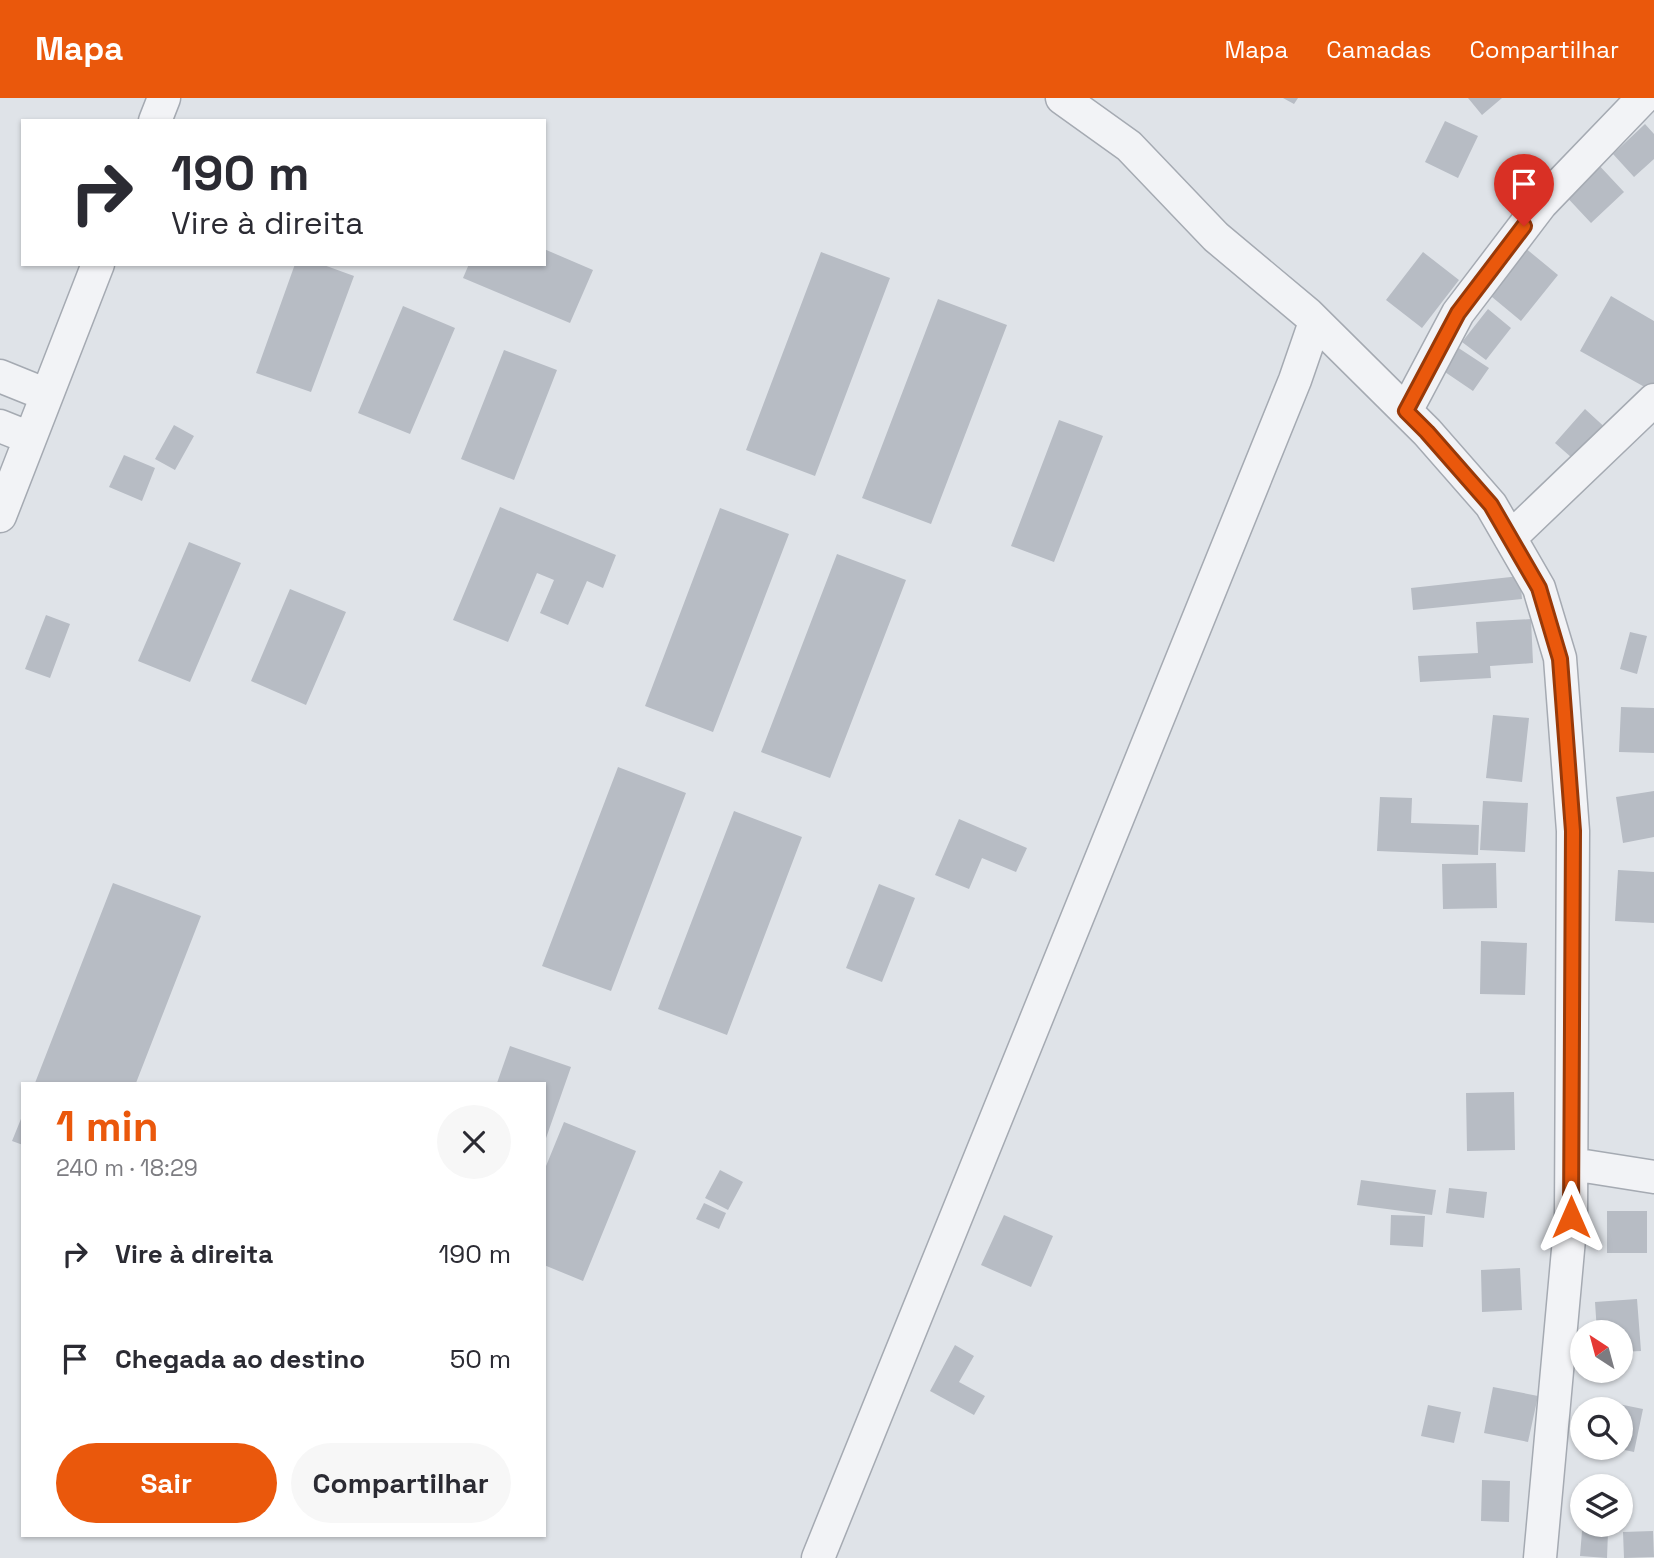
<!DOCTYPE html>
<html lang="pt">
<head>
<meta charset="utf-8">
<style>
  :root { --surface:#fff; --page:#f7f7f7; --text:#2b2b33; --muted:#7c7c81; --accent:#ea580c }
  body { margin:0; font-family:"Space Grotesk",sans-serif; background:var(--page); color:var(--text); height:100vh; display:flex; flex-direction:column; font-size:26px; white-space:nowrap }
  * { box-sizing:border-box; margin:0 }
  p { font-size:23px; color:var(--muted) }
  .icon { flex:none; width:38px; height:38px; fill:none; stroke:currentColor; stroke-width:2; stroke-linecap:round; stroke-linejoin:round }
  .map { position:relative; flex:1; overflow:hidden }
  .side { position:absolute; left:21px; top:984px; width:525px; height:455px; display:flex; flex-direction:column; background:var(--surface); border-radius:0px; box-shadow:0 2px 5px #0004 }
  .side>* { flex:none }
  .banner { position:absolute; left:21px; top:21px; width:525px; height:147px; border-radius:0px; box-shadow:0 2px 5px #0004; background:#fff; color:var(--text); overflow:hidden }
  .needle { width:46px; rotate:324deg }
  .fabs { position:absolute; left:1570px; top:1222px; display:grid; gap:14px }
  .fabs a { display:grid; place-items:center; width:63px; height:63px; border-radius:50%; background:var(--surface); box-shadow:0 2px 5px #0004; font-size:35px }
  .pin { position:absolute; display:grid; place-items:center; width:60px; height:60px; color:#fff; margin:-72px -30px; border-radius:50% 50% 50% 0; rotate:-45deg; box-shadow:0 0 7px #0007 }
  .pin .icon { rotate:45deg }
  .me { position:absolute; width:77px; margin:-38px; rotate:0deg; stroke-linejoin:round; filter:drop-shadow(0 0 5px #0008) }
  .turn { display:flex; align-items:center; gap:24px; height:147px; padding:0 35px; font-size:32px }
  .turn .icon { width:91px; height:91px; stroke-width:2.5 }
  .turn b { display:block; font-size:49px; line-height:60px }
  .round { display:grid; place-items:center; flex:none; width:74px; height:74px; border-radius:37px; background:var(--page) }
  .headline { display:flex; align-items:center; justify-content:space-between; height:119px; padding:0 35px }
  h1 { font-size:42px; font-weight:700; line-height:52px; color:var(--accent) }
  .button { display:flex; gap:14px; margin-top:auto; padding:14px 35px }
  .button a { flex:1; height:80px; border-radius:42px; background:var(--accent); color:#fff; font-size:28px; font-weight:700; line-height:80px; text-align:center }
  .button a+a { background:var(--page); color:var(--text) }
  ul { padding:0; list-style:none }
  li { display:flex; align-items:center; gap:21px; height:105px; padding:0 35px }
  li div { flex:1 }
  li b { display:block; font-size:26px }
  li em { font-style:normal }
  header { display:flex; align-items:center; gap:42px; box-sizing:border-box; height:98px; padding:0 35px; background:var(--accent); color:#fff }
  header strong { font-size:33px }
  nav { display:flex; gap:38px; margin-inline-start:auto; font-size:24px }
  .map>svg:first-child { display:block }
  .building { fill:#b7bcc4 }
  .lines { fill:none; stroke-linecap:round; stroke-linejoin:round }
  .street-casing { stroke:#a5aab2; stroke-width:35 }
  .street { stroke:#f2f3f6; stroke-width:32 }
  .route-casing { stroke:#983908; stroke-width:18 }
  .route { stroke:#ea580c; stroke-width:12 }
</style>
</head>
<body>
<header>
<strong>Mapa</strong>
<nav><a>Mapa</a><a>Camadas</a><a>Compartilhar</a></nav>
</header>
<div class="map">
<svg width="1654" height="1460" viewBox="0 0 1654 1460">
  <rect width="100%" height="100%" fill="#dfe3e8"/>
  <path class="building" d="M1283,0H1298L1294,6Z
    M1468,0H1502L1482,17Z
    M1445,23L1478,38L1458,80L1425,64Z
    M1645,26L1654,36V61L1634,79L1613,56Z
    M1595,63L1624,94L1591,125L1562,94Z
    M1524,149L1558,177L1521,223L1486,194Z
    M544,151L593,172L570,225L463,180L469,166H544Z
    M821,154L890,180L815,378L746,352Z
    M1423,154L1459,182L1422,230L1386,202Z
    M295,166H321L354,178L311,294L256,275Z
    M1611,198L1654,223V285L1650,292L1580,253Z
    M938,201L1007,227L931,426L862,400Z
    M403,208L455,230L410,336L358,315Z
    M1488,211L1511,230L1486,262L1462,244Z
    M1457,249L1489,270L1473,293L1442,272Z
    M504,252L557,272L514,382L461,361Z
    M1585,311L1610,334L1580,367L1555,345Z
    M1059,322L1103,338L1054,464L1011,448Z
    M174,327L194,338L175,372L155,361Z
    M124,357L155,370L142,403L109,389Z
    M500,409L616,457L603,490L587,483L568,527L540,515L554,482L537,475L508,544L453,522Z
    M720,410L789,436L713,634L645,608Z
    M189,444L241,465L190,584L138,563Z
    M837,456L906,482L830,680L761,654Z
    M1520,478L1522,501L1413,512L1411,490Z
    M290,491L346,514L306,607L251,583Z
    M46,517L70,526L50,580L25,571Z
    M1531,521L1533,565L1490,568L1491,580L1420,584L1418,558L1478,555L1476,524Z
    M1630,534L1647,538L1637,576L1620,571Z
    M1621,609L1654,610V655L1619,654Z
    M1493,617L1529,620L1522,684L1486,680Z
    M618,669L686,695L611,893L542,868Z
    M1654,693V739L1623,745L1616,699Z
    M1380,699L1412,700L1411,725L1479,727L1478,757L1377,753Z
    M1483,703L1528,705L1525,754L1480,752Z
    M734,713L802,739L727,937L658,911Z
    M959,721L1027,750L1016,774L982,760L969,791L935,777Z
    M1496,765L1497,810L1443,811L1442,766Z
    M1618,772L1654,774V825L1615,823Z
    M113,785L201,818L136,985H35Z
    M879,786L915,800L882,884L846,870Z
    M1481,843L1527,845L1525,897L1480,896Z
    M510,948L571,969L545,1043L544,985H497Z
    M1514,994L1515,1052L1467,1053L1466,995Z
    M23,1016V1047L12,1043Z
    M564,1024L636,1053L583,1183L544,1167V1073Z
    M720,1072L743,1084L728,1112L705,1100Z
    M1361,1082L1436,1092L1432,1117L1357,1107Z
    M1449,1090L1487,1094L1484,1120L1446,1115Z
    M704,1105L726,1115L719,1131L696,1121Z
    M1607,1113H1647V1155H1607Z
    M1004,1117L1053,1138L1031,1189L981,1167Z
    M1391,1117L1425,1118L1423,1149L1390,1147Z
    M1520,1170L1522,1212L1482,1214L1481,1172Z
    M1637,1201L1641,1253L1620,1254V1234H1597L1595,1204Z
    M955,1247L974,1258L959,1284L985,1298L974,1317L930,1293Z
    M1493,1289L1538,1298L1528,1344L1484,1335Z
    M1599,1302L1643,1311L1634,1354L1620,1351V1311H1597Z
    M1428,1307L1461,1314L1454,1345L1421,1338Z
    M1482,1382L1510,1383L1509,1424L1481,1423Z
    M1582,1433L1608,1434L1607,1460L1580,1458Z
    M1653,1433L1654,1459L1624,1460L1623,1434Z"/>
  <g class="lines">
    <defs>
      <path id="street" d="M1062,0L1129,48L1216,139L1308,216L1427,334L1491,407L1539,490L1560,560L1573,733L1571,1119L1540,1460
        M155,23L164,0
        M0,278L47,297
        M1406,313L1458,215L1541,106L1643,0
        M0,328L30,340
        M0,418L98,166
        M1510,440L1654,302
        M1572,1066L1654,1079
        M818,1460L1295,282L1315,224"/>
    </defs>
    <use href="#street" class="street-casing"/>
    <use href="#street" class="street"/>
  </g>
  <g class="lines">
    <defs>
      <path id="route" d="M1524,128L1458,215L1406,313L1427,334L1491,407L1539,490L1560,561L1573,733L1571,1119"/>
    </defs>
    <use href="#route" class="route-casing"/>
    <use href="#route" class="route"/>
  </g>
</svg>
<div class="fabs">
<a><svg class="needle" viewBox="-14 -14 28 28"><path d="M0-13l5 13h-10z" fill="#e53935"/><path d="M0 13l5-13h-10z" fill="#7c7c81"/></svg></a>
<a><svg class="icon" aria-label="search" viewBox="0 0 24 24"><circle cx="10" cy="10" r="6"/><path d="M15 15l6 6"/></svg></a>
<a><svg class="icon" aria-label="layers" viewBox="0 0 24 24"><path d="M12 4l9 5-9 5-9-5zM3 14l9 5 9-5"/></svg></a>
</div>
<div class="pin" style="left:1524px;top:128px;background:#d93025"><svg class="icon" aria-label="arrive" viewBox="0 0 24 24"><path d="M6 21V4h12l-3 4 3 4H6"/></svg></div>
<svg class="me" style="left:1571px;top:1119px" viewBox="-20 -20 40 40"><path d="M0-17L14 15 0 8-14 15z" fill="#ea580c" stroke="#fff" stroke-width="4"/></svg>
<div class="banner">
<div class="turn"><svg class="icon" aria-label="right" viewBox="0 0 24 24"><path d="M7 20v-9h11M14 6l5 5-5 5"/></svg><div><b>190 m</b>Vire à direita</div></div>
</div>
<section class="side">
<div class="headline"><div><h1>1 min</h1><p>240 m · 18:29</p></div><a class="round"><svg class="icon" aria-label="close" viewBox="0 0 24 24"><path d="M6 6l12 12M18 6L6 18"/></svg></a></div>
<ul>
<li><svg class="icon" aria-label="right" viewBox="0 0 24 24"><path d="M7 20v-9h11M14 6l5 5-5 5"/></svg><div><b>Vire à direita</b></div><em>190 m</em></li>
<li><svg class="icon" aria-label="arrive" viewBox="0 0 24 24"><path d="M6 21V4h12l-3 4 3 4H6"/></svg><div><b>Chegada ao destino</b></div><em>50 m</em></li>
</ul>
<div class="button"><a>Sair</a><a>Compartilhar</a></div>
</section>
</div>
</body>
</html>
